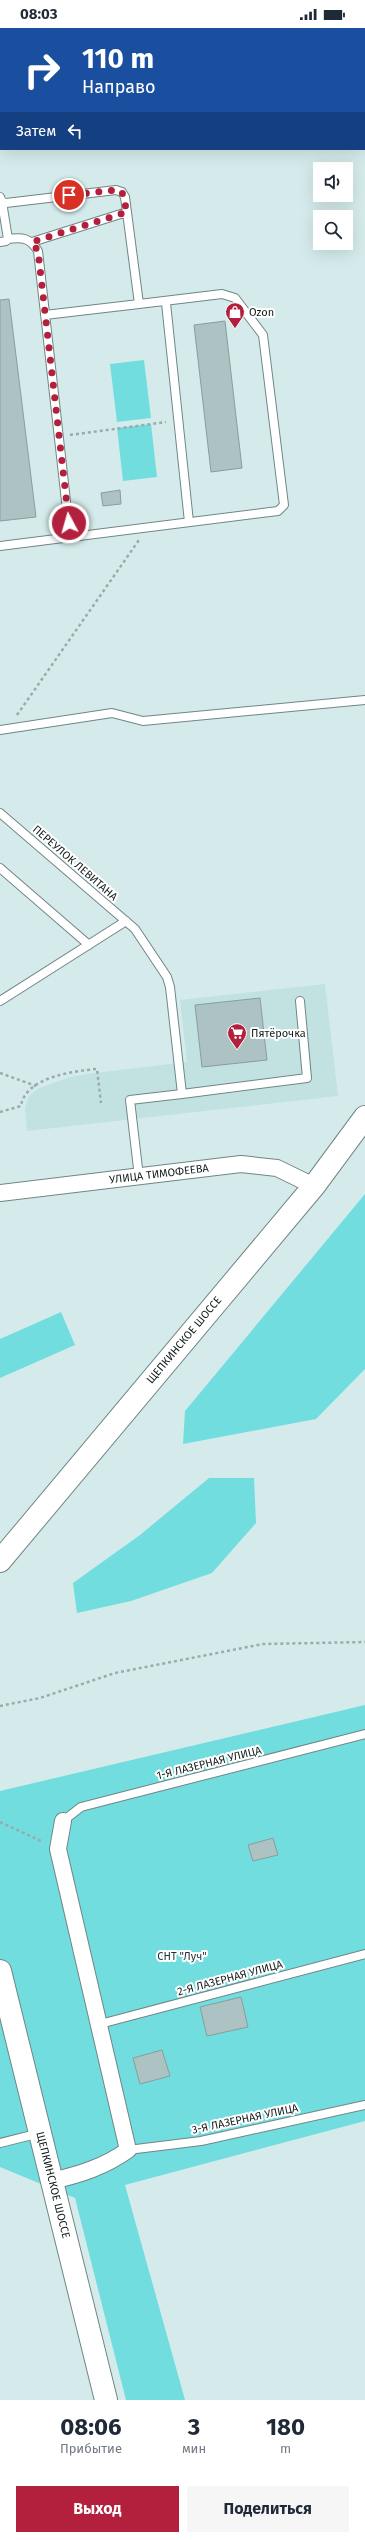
<!DOCTYPE html>
<html lang="ru">
<head>
<meta charset="utf-8">
<style>
  :root { --surface:#fff; --page:#f6f6f7; --text:#1f2937; --muted:#747a83; --accent:#b2203d }
  body { margin:0; font-family:"Fira Sans",sans-serif; background:var(--page); color:var(--text); height:100vh; display:flex; flex-direction:column; font-size:15px; white-space:nowrap }
  * { box-sizing:border-box; margin:0 }
  p { font-size:13px; color:var(--muted) }
  .icon { flex:none; width:22px; height:22px; fill:none; stroke:currentColor; stroke-width:2; stroke-linecap:round; stroke-linejoin:round }
  .map { position:relative; height:2372px; overflow:hidden }
  .drawer { display:flex; flex-direction:column; background:var(--surface); flex:1 }
  .drawer>* { flex:none }
  .banner { position:absolute; left:0px; top:0px; width:365px; height:122px; box-shadow:0 4px 16px #0002; background:#1a4fa0; color:#fff; overflow:hidden }
  .controls { position:absolute; left:313px; top:134px; display:grid; gap:8px }
  .controls a { display:grid; place-items:center; width:40px; height:40px; border-radius:0px; background:var(--surface); box-shadow:0 4px 16px #0002; font-size:20px }
  .pin { position:absolute; display:grid; place-items:center; width:34px; height:34px; color:#fff; margin:-17px; border:2px solid #fff; border-radius:50%; box-shadow:0 1px 4px #0007 }
  .me { position:absolute; width:44px; margin:-22px; rotate:354deg; stroke-linejoin:round; filter:drop-shadow(0 0 3px #0008) }
  .turn { display:flex; align-items:center; gap:14px; height:84px; padding:0 16px; font-size:18px }
  .turn .icon { width:52px; height:52px; stroke-width:2.5 }
  .turn b { display:block; font-size:28px; line-height:34px }
  .then { display:flex; align-items:center; height:38px; padding:0 16px; background:#0003; gap:8px; font-size:15px }
  .eta { display:flex; justify-content:space-evenly; align-items:center; height:68px; text-align:center }
  .eta b { font-size:24px; font-weight:700; line-height:28px }
  .primary-button { display:flex; gap:8px; margin-top:auto; padding:8px 16px }
  .primary-button a { flex:1; height:46px; border-radius:0px; background:var(--accent); color:#fff; font-size:16px; font-weight:700; line-height:46px; text-align:center }
  .primary-button a+a { background:var(--page); color:var(--text) }
  .status { display:flex; justify-content:space-between; align-items:center; height:28px; padding:0 20px; background:var(--surface); direction:ltr }
  .status svg { height:11px; fill:currentColor }
  .map>svg:first-child { display:block }
  .built { fill:#c2e2e2 }
  .green { fill:#72dddf }
  .building { fill:#adc2c2; stroke:#899d9d }
  .lines { fill:none; stroke-linecap:round; stroke-linejoin:round }
  .service-casing { stroke:#718585; stroke-width:10 }
  .minor-casing { stroke:#718585; stroke-width:18 }
  .secondary-casing { stroke:#718585; stroke-width:24 }
  .path { stroke:#99abab; stroke-width:2.5; stroke-dasharray:3 3; stroke-linecap:butt }
  .service { stroke:#fff; stroke-width:8 }
  .minor { stroke:#fff; stroke-width:16 }
  .secondary { stroke:#fff; stroke-width:22 }
  .route { stroke:#b2203d; stroke-width:7; stroke-dasharray:0 12.6 }
  .labels { text-anchor:middle; dominant-baseline:central; stroke-width:4; stroke-linejoin:round; paint-order:stroke }
  .poi-label { font-size:11px; fill:#151d1d; stroke:#fff; text-anchor:start }
  .street-label { font-size:11px; fill:#151d1d; stroke:#fff }
  .park-label { font-size:11px; fill:#1c3435; stroke:#fff }
</style>
</head>
<body>
<div class="status"><b>08:03</b><svg viewBox="0 0 49 12"><path d="M0 12V9h3v3zM5 12V6h3v6zM10 12V3h3v9zM15 12V0h3v12zM26 1h20v11H26zM47 4h2v5h-2z"/></svg></div>
<div class="map">
<svg width="365" height="2372" viewBox="0 0 365 2372">
  <rect width="100%" height="100%" fill="#d5ebeb"/>
  <path class="built" d="M325,956L338,1068L27,1103L25,1080L29,1068L39,1060L70,1049L94,1045L187,1034L180,972Z"/>
  <path class="green" d="M144,332L151,390L117,394L110,336Z
    M151,396L157,449L123,453L117,400Z
    M365,1166V1341L316,1391L183,1416L185,1383Z
    M61,1284L75,1317L0,1350V1311Z
    M209,1450H254L256,1495L212,1545L131,1573L77,1585L73,1555L140,1507Z
    M365,1677V2093L125,2157L185,2372H126L75,2170L0,2139V1763Z"/>
  <path class="building" d="M9,271L36,489L0,493V272Z
    M225,293L242,440L211,444L194,297Z
    M120,462L121,476L103,478L101,465Z
    M260,970L267,1032L202,1039L195,977Z
    M273,1810L278,1827L253,1833L248,1817Z
    M241,1969L248,1999L207,2008L200,1979Z
    M162,2022L170,2048L140,2056L133,2030Z"/>
  <g class="lines">
    <defs>
      <path id="service" d="M0,169L2,174L6,175L116,162L122,164L125,169L139,276L222,266L235,270L263,307L284,477L278,483L0,518
        M2,174L8,211C23,209 30,210 38,223L70,509
        M0,214L6,213
        M32,214L127,184
        M166,275L189,494
        M45,287L139,276
        M0,702L112,685L143,693L365,672
        M0,785L135,901L167,949L170,959L182,1066L130,1072L139,1149
        M0,840L89,917
        M0,973L126,893
        M182,1066L307,1050L300,973
        M63,1793L81,1779L365,1706
        M100,1996L365,1926
        M0,2115L40,2105
        M128,2122L201,2113L365,2077"/>
      <path id="minor" d="M172,0V1
        M364,71H365
        M0,111H1
        M0,1165L241,1136L277,1140L314,1158
        M52,2153C81,2146 104,2139 128,2122L58,1821L63,1793"/>
      <path id="secondary" d="M0,1533L314,1158L365,1089
        M0,1943L106,2372"/>
    </defs>
    <use href="#service" class="service-casing"/>
    <use href="#minor" class="minor-casing"/>
    <use href="#secondary" class="secondary-casing"/>
    <path class="path" d="M70,407L166,394
      M17,687L139,512
      M0,1045L36,1058
      M0,1084L21,1078C25,1049 74,1043 97,1041L101,1075
      M0,1678L40,1670L115,1645L263,1616L365,1614
      M0,1794L43,1814"/>
    <use href="#service" class="service"/>
    <use href="#minor" class="minor"/>
    <use href="#secondary" class="secondary"/>
  </g>
  <g class="lines">
    <path class="route" d="M69,495L38,223L32,214L127,184L122,164L116,162L69,167"/>
  </g>
  <defs>
    <symbol id="shop-pin" viewBox="-11 -11 22 30"><path d="M0 17L-7.5 6A9.5 9.5 0 1 1 7.5 6Z" fill="#b2203d" stroke="#fff"/><path d="M-5-2.5h2.3a2.7 3.5 0 0 1 5.4 0H5L5.5 6h-11ZM-1.5-2.5h3a1.5 2.3 0 0 0-3 0Z" fill="#fff"/></symbol>
    <symbol id="supermarket-pin" viewBox="-11 -11 22 30"><path d="M0 17L-7.5 6A9.5 9.5 0 1 1 7.5 6Z" fill="#b2203d" stroke="#fff"/><path d="M-6-5.5h2.5l.6 2H6L4.5 2H-2.5L-4.4-4H-6ZM-1.5 3.2a1.3 1.3 0 1 0 .1 0ZM3 3.2a1.3 1.3 0 1 0 .1 0Z" fill="#fff"/></symbol>
  </defs>
  <g fill-rule="evenodd">
    <use href="#shop-pin" x="224" y="273" width="22" height="30"/>
    <use href="#supermarket-pin" x="226" y="994" width="22" height="30"/>
  </g>
  <g class="labels">
    <g class="poi-label">
      <text x="249" y="284">Ozon</text>
      <text x="251" y="1005">Пятёрочка</text>
    </g>
    <g class="street-label">
      <text transform="translate(75 835) rotate(41)">ПЕРЕУЛОК ЛЕВИТАНА</text>
      <text transform="translate(159 1146) rotate(-7)">УЛИЦА ТИМОФЕЕВА</text>
      <text transform="translate(184 1312) rotate(-50)">ЩЕПКИНСКОЕ ШОССЕ</text>
      <text transform="translate(209 1735) rotate(-14)">1-Я ЛАЗЕРНАЯ УЛИЦА</text>
      <text transform="translate(230 1950) rotate(-15)">2-Я ЛАЗЕРНАЯ УЛИЦА</text>
      <text transform="translate(245 2091) rotate(-12)">3-Я ЛАЗЕРНАЯ УЛИЦА</text>
      <text transform="translate(53 2157) rotate(76)">ЩЕПКИНСКОЕ ШОССЕ</text>
    </g>
    <g class="park-label">
      <text x="182" y="1928">СНТ "Луч"</text>
    </g>
  </g>
</svg>
<div class="controls">
<a><svg class="icon" aria-label="sound" viewBox="0 0 24 24"><path d="M4 9h4l5-4v14l-5-4H4zM17 9q2 3 0 6"/></svg></a>
<a><svg class="icon" aria-label="search" viewBox="0 0 24 24"><circle cx="10" cy="10" r="6"/><path d="M15 15l6 6"/></svg></a>
</div>
<div class="pin" style="left:69px;top:167px;background:#d93025"><svg class="icon" aria-label="arrive" viewBox="0 0 24 24"><path d="M6 21V4h12l-3 4 3 4H6"/></svg></div>
<svg class="me" style="left:69px;top:495px" viewBox="-20 -20 40 40"><circle r="17" fill="#b2203d" stroke="#fff" stroke-width="3"/><path d="M0-11L8 9 0 5-8 9z" fill="#fff"/></svg>
<div class="banner">
<div class="turn"><svg class="icon" aria-label="right" viewBox="0 0 24 24"><path d="M7 20v-9h11M14 6l5 5-5 5"/></svg><div><b>110 m</b>Направо</div></div>
<div class="then">Затем<svg class="icon" aria-label="left" viewBox="0 0 24 24"><path d="M17 20v-9H6M10 6l-5 5 5 5"/></svg></div>
</div>
</div>
<section class="drawer">
<div class="eta">
<div><b>08:06</b><p>Прибытие</p></div>
<div><b>3</b><p>мин</p></div>
<div><b>180</b><p>m</p></div>
</div>
<div class="primary-button"><a>Выход</a><a>Поделиться</a></div>
</section>
</body>
</html>
